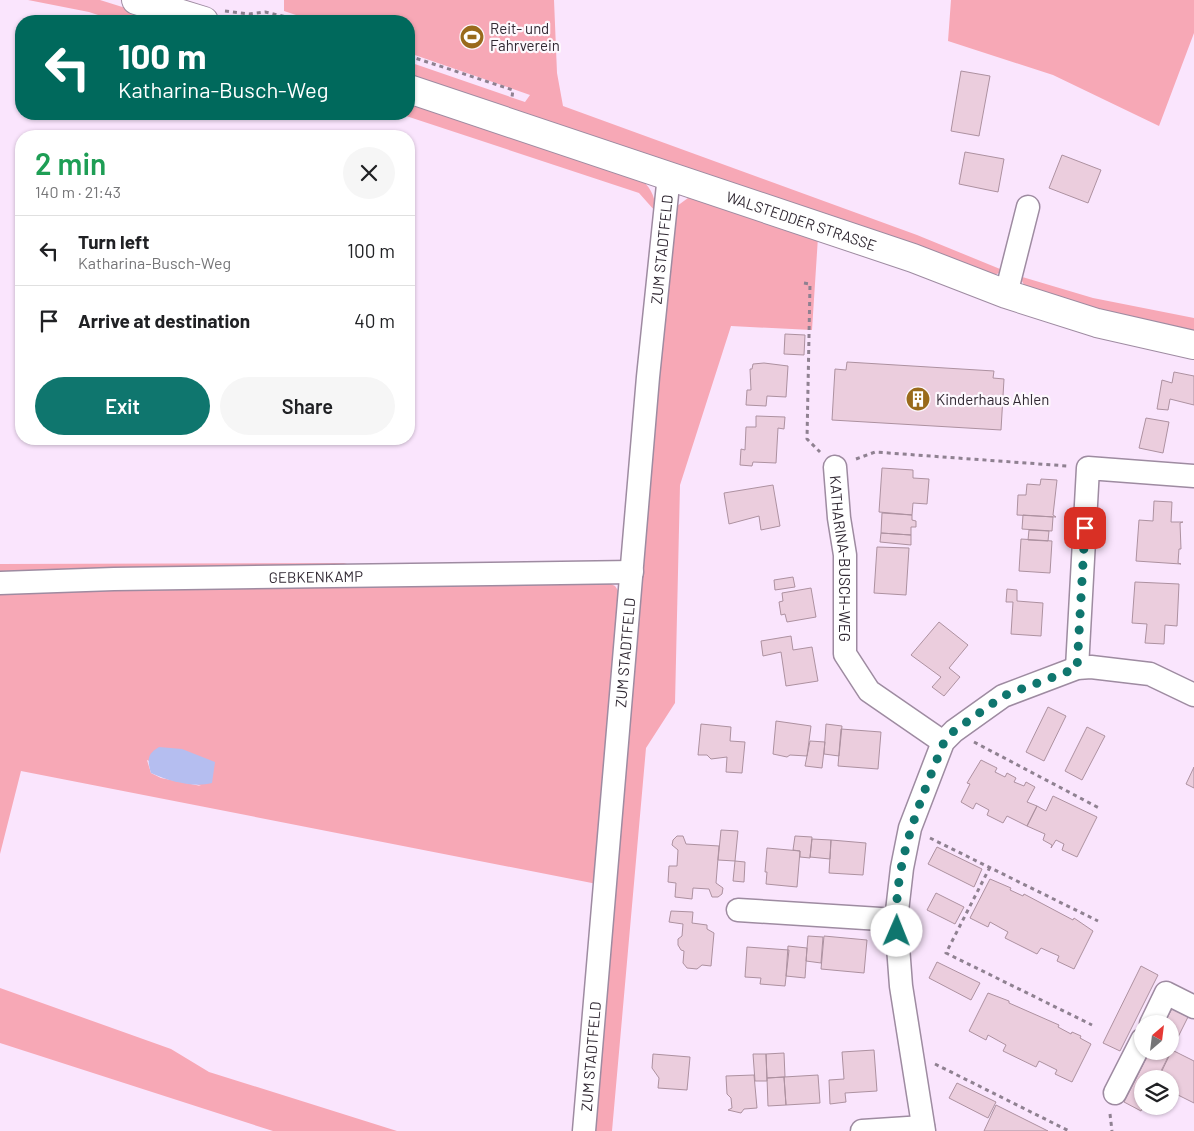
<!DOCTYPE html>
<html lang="en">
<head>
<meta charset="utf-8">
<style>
  :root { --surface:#fff; --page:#f6f6f6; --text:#202124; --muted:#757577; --line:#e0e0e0; --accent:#0f766e }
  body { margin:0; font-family:Barlow,sans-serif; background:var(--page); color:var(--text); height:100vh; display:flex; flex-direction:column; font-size:19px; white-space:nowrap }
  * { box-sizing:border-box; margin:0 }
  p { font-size:16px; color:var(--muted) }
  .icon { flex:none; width:28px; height:28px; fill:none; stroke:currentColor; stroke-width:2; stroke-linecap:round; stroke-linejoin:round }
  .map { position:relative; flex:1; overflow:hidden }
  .sheet { position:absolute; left:15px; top:130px; width:400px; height:315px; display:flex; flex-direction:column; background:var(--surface); border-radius:20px; box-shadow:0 1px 4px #0004 }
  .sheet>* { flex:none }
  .hud { position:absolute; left:15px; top:15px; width:400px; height:105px; border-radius:20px; box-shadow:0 1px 4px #0004; background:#00695c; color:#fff; overflow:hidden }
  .needle { width:32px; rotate:28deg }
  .tools { position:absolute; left:1134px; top:1015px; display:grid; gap:10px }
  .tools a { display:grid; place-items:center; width:45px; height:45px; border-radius:50%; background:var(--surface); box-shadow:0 1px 4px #0004; font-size:25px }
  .pin { position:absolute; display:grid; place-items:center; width:42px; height:42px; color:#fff; margin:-21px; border-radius:10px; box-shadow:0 2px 8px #0006 }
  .me { position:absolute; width:55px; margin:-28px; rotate:1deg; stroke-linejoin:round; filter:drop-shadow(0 0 4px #0008) }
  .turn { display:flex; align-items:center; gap:18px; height:105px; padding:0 20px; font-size:22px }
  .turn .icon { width:65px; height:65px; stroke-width:2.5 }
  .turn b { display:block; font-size:35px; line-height:42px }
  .round { display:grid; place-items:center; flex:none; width:52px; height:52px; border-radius:26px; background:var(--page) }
  .headline { display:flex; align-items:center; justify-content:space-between; height:85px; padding:0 20px }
  h1 { font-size:30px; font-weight:600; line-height:38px; color:#1e9e55 }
  .action { display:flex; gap:10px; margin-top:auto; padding:10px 20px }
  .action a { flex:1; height:58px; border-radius:30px; background:var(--accent); color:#fff; font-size:20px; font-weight:600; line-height:58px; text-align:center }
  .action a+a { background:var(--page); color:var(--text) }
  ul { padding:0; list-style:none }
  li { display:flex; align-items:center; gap:15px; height:70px; padding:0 20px; border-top:1px solid var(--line) }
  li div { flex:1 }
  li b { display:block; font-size:19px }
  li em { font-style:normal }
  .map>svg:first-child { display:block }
  .green { fill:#f7a8b6; fill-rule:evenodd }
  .water { fill:#b5bef0 }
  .building { fill:#ebcddd; stroke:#ad91a0 }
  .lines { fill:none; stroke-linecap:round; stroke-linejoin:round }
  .minor-casing { stroke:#9e8ba1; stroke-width:25 }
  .major-casing { stroke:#9e8ba1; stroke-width:30 }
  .path { stroke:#8f8191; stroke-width:3; stroke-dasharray:4 4; stroke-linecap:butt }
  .minor { stroke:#fff; stroke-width:22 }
  .major { stroke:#fff; stroke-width:28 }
  .route { stroke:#0f766e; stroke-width:9; stroke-dasharray:0 16.2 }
  .labels { text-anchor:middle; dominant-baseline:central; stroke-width:4.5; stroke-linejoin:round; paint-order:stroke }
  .poi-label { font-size:15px; fill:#312933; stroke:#fdf8fd; text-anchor:start }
  .street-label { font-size:15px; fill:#312933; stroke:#fdf8fd }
</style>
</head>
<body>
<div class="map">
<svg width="1194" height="1131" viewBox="0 0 1194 1131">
  <rect width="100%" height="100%" fill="#fae5fd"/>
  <path class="green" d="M28,0H100L167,21H116L89,12Z
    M284,0H554L557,73L563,106L917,235L1005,271L991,276L409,77V62L525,102L530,95L409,53V21H314L284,11Z
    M951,0H1194V33L1159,126L1053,75L948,41Z
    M409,100L639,177C650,187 656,196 655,211L639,193L400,114H409Z
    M705,197L818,237L812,330L731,326L680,485L675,703L646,748L612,1131H593L673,209L688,198Z
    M1019,276L1093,298L1194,318V332L1162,328L1027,290Z
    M344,563L362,569L0,576V564Z
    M601,579L615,586L621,595L597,884L21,771L0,854V589ZM147,760L201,786L161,778L151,773Z
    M0,988L171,1049L209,1072L397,1131H273L0,1043Z"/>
  <path class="water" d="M159,747L182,749L215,762L212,783C193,788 169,781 151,773C147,760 147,754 159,747Z"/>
  <path class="building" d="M961,71L990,76L979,136L951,131Z
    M965,152L1004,159L998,192L959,184Z
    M1062,155L1101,170L1088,203L1049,188Z
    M785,334L805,335L804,355L784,354Z
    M847,362L994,371L993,378L1004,379L1001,430L832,420L835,369L846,370Z
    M764,363L788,366L786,397L767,396L766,406L746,405L747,390H751L750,369H752L753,364Z
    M1174,372L1194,376V405L1170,399L1168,410L1157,409L1162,380L1172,383Z
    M756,416L785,417L784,429L778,428L776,463L753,462L752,466L740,465L741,449L745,450L746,427H756Z
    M1146,418L1169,422L1163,453L1139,448Z
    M882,468L913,470V478L929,479L927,504L913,503L912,515L879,512Z
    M1041,479L1057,480L1053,515L1056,517L1017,515L1018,495H1026L1027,484L1040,485Z
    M773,485L780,526L761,530L759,516L729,524L724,493Z
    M1154,501L1172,502L1171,522H1183L1180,523L1181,549H1179L1178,563L1181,564L1136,561L1139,520L1153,521Z
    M882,513L912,515V520L916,521V527H911V535L881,533Z
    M1023,515L1053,517L1052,531L1022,529Z
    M1029,530L1049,531L1048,541L1028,540Z
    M881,533L911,535V545L880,542Z
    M1021,539L1052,541L1050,573L1019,571Z
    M877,547L909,548L906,595L874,593Z
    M793,577L795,587L775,590L774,580Z
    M1135,582L1179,584L1177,626L1165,625L1164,644L1145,643L1147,624L1132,623Z
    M811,588L816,617L787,622L785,614L781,615L779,602L783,601L782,593Z
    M1007,589L1017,590V601L1043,603L1041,636L1011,634L1013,602H1006Z
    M939,622L968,645L949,668L960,677L944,696L932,687L941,677L911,655Z
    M791,636L793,650L812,647L818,681L786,686L781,652L763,656L761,641Z
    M1048,707L1066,716L1044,761L1026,752Z
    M776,721L811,726L807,756L790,755L787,757L773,754Z
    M701,724L731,727L730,741L745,742L742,773L726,772L727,757L711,759L707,755H698Z
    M826,724L842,726L839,756L824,754Z
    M1087,727L1105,736L1082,780L1065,771Z
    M841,729L881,732L878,769L838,766Z
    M810,741L825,742L822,768L805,766Z
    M981,760L997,768L995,772L1005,777L1007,773L1016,778L1014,782L1024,786L1026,782L1035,787L1027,802L1037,806L1027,826L1007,816L1003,823L987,815L989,810L976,803L973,809L961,802L970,784L967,783Z
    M1194,767V788L1186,784Z
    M1053,796L1097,817L1077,857L1062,850L1064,844L1056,840L1051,848L1052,845L1043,840L1045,834L1027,826L1037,806L1046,811Z
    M721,830L738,831L735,861L718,860Z
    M677,836H683L686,844L719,846L716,883L723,888L722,894L718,897H712L709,889L693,888L692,899L675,897L676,883L668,882L669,866H677L678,850L672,845L673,840Z
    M795,836L812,837L810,858L800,857V851L793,850Z
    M812,839L831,840L830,859L810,857Z
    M831,840L866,843L863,875L829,873Z
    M937,847L982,869L974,887L928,864Z
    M767,848L800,851L797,887L766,884L767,872H765Z
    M735,861L745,862L744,882L733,881Z
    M990,879L1011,888L1010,890L1023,896L1024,894L1073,920L1074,918L1093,931L1074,969L1057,961L1059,956L1041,948L1037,954L1005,938L1008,932L990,922L988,927L970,918Z
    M936,893L964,907L955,924L927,910Z
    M671,911L693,912L692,923L707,925V929L714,933L711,966L702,965L697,969L687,968L683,963L684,951L681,950L678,945V939L682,936L683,924L669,922Z
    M808,936L823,937L821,963L806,961Z
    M824,936L867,940L864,973L821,969Z
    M788,946L807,948L805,978L786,976Z
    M747,947L789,950L785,986L760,984L761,978L745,977Z
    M937,962L980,983L971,1000L929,978Z
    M1141,966L1158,975L1120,1051L1103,1043Z
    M988,993L1009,1001V1003L1059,1025L1058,1027L1071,1034L1072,1032L1081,1036L1080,1038L1091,1044L1072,1082L1055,1074L1057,1070L1039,1061L1036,1067L1003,1051L1006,1045L988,1035L986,1040L969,1031Z
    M1175,1003L1191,1011L1157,1079H1142L1143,1106L1141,1111L1124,1102L1150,1051H1170V1024H1164Z
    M874,1050L877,1091L845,1093L846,1102L830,1104L829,1080L844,1079L842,1052Z
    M1172,1050L1194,1061V1103L1170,1091V1079H1158Z
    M784,1053L785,1077L767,1078L766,1054Z
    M653,1054L690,1057L687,1090L658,1088L659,1078L652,1068Z
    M753,1054H766L767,1081H755Z
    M754,1075L757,1108L744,1109L741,1113L728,1110L732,1108L731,1098L727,1094L726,1076Z
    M818,1075L820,1103L786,1105L784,1077Z
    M784,1077L786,1105L768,1106L767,1078Z
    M957,1083L996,1102L988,1118L949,1098Z
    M996,1105L1048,1131H984Z"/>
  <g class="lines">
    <defs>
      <g id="minor">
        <path d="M1006,294L1028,207"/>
        <path id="s1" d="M835,467L839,518L845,555V654L869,691L943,742"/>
        <path id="s2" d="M0,583L114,579L632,572"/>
        <path d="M1077,668L1088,468L1194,476"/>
        <path d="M738,910L896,920"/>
        <path d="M1151,1024L1166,993L1194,1007"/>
        <path d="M1115,1093L1142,1040"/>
        <path id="s3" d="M584,1131L648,377L669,175"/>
        <path d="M862,1131L923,1127"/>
        <path d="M924,1131L901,986L896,920L902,868L910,828L943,742L954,731L1003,696L1077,668L1091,667L1150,674L1194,695"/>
      </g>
      <g id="major">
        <path d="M136,0L204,21"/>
        <path id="s4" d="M409,89L913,258L1006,294L1097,323L1194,345"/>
      </g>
    </defs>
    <use href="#minor" class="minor-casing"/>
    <use href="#major" class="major-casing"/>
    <path class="path" d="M225,11L249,14L265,12L304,21
      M409,56L513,90L512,97
      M804,283L810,284L807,439L820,452
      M856,459L875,452L1067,466
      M974,742L1101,809
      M930,838L1098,921
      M990,867L946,953L1092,1025
      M935,1064L1069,1131
      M1110,1114L1112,1131"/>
    <use href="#minor" class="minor"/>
    <use href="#major" class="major"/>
  </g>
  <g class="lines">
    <path class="route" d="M897,931C892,865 920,802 944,742L954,731L1003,696L1077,668L1085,528"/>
  </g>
  <defs>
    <symbol id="stadium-disc" viewBox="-11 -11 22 22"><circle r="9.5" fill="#996a1b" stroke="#fdf8fd"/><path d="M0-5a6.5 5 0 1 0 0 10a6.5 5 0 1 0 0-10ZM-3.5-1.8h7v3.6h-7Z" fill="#fff"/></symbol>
    <symbol id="building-disc" viewBox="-11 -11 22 22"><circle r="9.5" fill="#996a1b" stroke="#fdf8fd"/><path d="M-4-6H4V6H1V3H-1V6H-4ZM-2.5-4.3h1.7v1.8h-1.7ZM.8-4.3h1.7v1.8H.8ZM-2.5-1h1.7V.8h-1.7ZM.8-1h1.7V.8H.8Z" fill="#fff"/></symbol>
  </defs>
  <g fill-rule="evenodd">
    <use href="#stadium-disc" x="458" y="23" width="28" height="28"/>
    <use href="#building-disc" x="904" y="385" width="28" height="28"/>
  </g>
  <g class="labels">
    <g class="poi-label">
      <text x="490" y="28">Reit- und<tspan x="490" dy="17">Fahrverein</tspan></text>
      <text x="936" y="399">Kinderhaus Ahlen</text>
    </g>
    <g class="street-label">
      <text stroke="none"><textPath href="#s4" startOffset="414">WALSTEDDER STRASSE</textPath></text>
      <text stroke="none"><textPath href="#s3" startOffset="885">ZUM STADTFELD</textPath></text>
      <text stroke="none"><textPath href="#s1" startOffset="92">KATHARINA-BUSCH-WEG</textPath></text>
      <text stroke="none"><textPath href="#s2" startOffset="316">GEBKENKAMP</textPath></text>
      <text stroke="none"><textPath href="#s3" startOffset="480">ZUM STADTFELD</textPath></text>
      <text stroke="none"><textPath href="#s3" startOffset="75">ZUM STADTFELD</textPath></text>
    </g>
  </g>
</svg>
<div class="tools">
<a><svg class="needle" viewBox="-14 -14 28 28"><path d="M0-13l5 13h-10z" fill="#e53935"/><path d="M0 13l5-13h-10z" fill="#757577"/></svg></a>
<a><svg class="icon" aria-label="layers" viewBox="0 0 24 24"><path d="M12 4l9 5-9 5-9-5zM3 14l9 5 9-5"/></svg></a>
</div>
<div class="pin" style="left:1085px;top:528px;background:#d93025"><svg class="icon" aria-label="arrive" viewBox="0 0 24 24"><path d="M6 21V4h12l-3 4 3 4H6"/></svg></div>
<svg class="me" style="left:897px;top:931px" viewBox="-20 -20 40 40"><circle r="19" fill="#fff"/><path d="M0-13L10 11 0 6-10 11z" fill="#0f766e"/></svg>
<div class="hud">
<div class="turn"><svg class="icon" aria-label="left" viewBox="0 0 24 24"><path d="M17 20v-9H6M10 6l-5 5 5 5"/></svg><div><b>100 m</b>Katharina-Busch-Weg</div></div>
</div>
<section class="sheet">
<div class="headline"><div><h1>2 min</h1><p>140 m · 21:43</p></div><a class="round"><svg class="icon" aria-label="close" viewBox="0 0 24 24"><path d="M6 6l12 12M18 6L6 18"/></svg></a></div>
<ul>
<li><svg class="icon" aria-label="left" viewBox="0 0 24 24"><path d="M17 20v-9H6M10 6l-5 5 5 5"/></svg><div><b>Turn left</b><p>Katharina-Busch-Weg</p></div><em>100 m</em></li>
<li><svg class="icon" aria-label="arrive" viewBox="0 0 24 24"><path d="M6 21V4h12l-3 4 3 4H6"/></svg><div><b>Arrive at destination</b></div><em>40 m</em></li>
</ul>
<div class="action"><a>Exit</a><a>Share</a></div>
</section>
</div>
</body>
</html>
